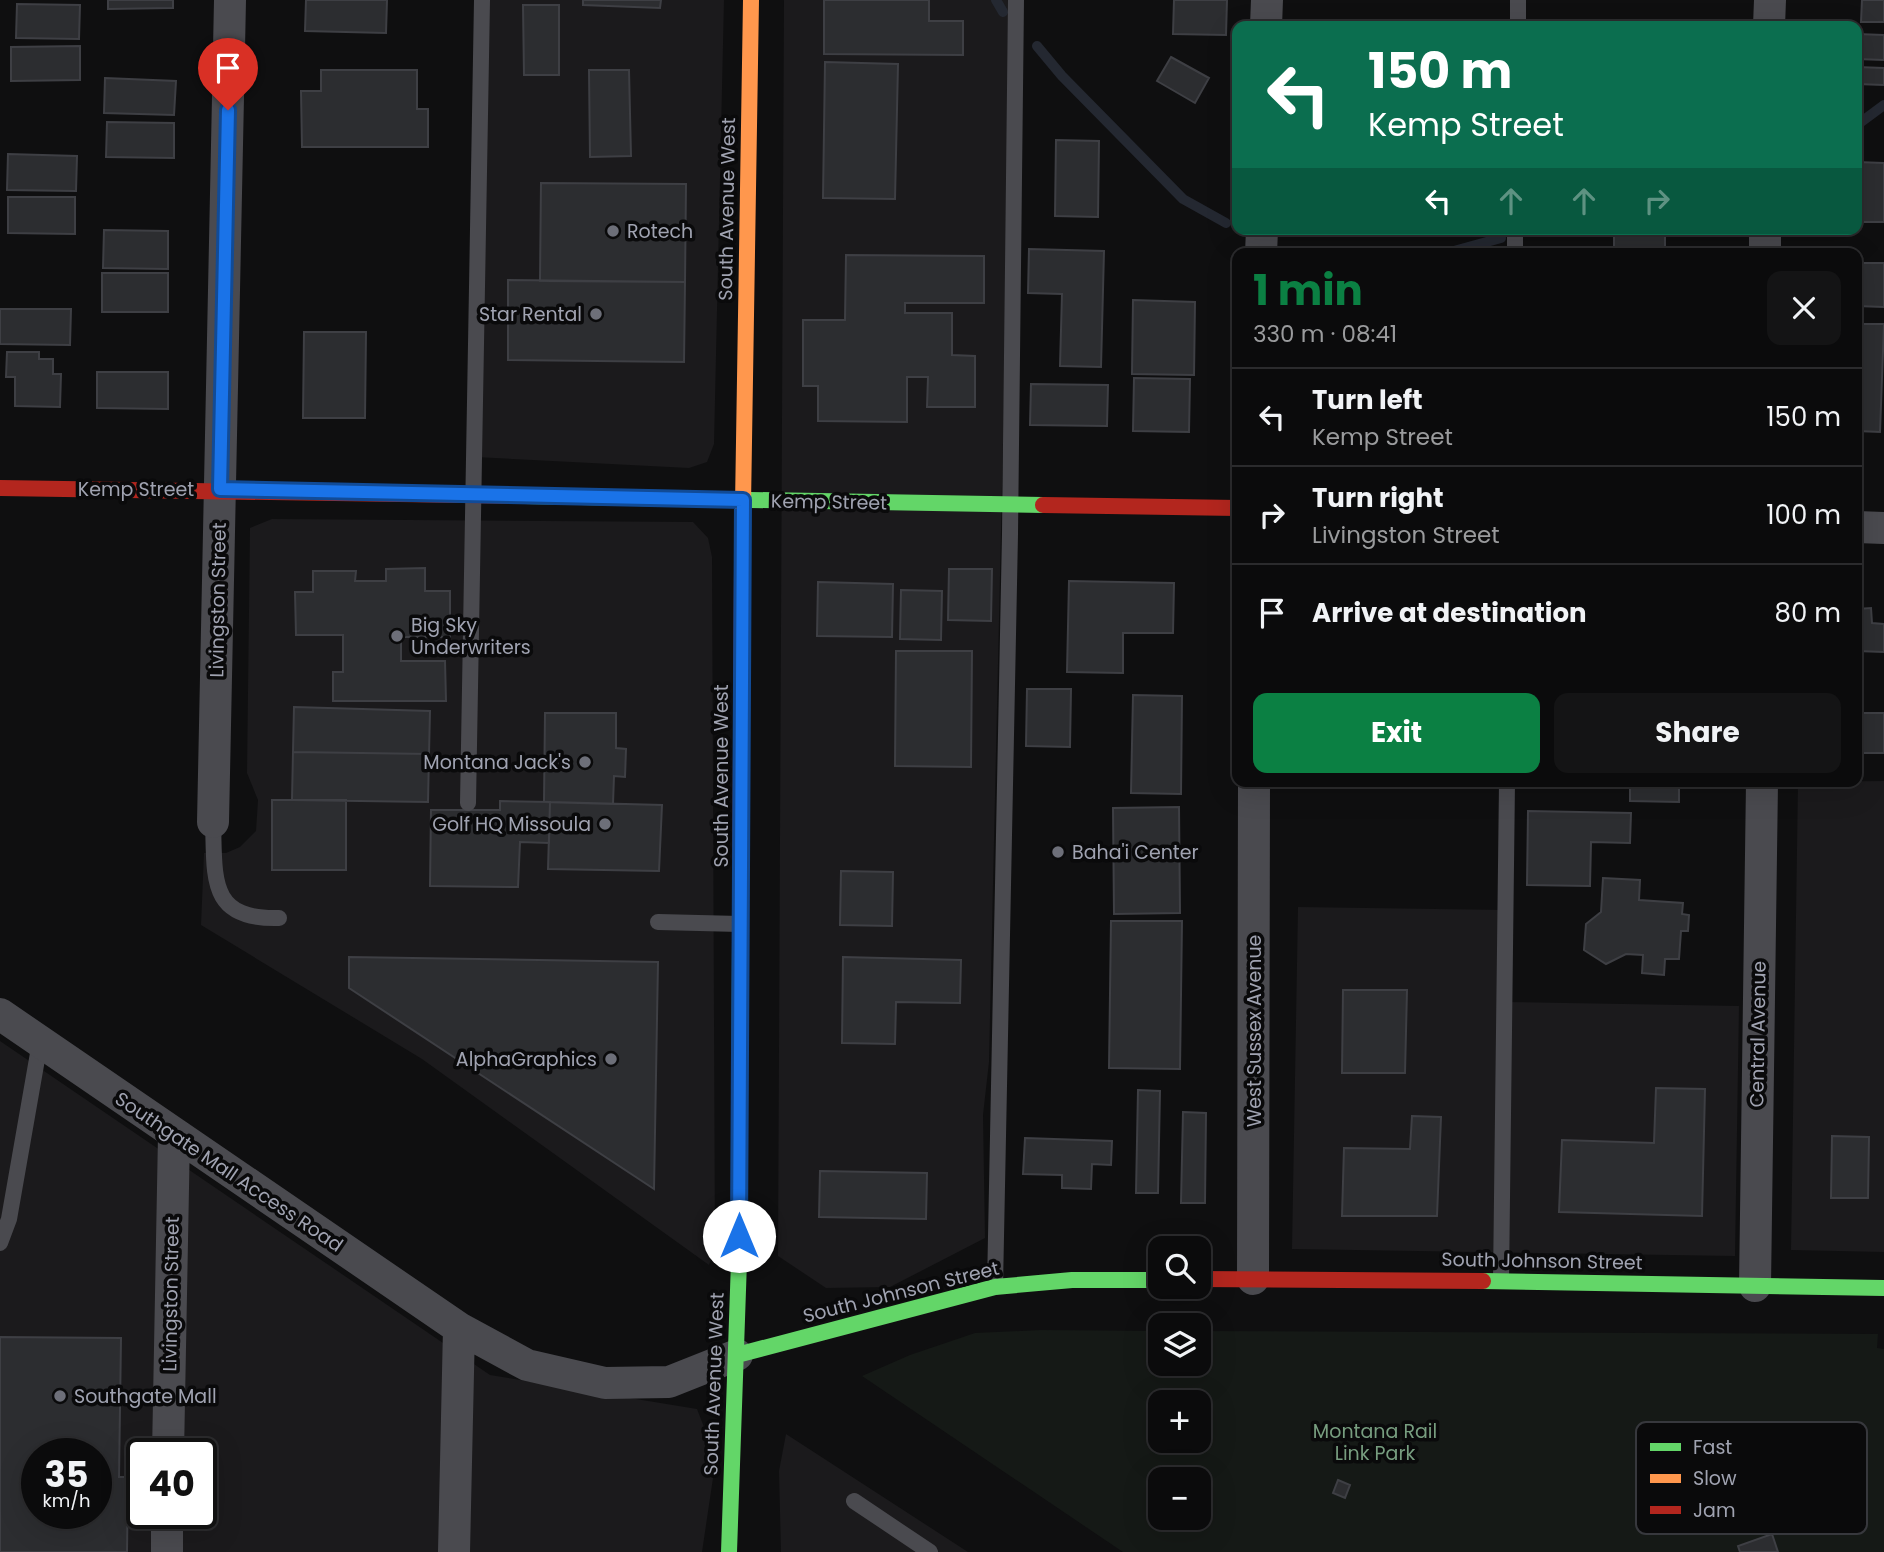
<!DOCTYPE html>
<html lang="en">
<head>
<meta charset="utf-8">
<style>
  :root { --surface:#0b0b0c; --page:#141415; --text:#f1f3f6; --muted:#9a9b9d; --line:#2b2b2d; --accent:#0b8043 }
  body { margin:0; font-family:Poppins,sans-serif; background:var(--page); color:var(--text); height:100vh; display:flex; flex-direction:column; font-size:26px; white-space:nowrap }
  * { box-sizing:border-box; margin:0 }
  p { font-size:23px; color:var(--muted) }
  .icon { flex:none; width:38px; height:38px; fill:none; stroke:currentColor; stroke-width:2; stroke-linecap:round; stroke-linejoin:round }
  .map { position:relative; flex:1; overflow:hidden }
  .sheet { position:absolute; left:1232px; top:248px; width:630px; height:539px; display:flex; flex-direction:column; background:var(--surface); border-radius:14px; box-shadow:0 7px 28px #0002,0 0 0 2px var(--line) }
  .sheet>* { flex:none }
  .guide { position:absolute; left:1232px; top:21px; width:630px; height:214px; border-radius:14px; box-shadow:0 7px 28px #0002,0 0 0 2px var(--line); background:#0b6e4f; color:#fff; overflow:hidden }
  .buttons { position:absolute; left:1148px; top:1236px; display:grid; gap:14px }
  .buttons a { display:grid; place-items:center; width:63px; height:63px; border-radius:14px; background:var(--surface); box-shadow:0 7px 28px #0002,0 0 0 2px var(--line); font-size:35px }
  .speed { position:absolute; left:21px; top:1438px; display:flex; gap:14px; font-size:35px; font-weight:700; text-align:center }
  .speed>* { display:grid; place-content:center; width:91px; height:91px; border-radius:50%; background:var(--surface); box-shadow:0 7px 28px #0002,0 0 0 2px var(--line); line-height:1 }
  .speed small { font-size:18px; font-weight:400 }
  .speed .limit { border:4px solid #111; border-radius:10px; background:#fff; color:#111 }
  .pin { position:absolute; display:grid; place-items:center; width:60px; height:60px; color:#fff; margin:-72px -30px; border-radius:50% 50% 50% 0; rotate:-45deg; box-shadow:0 0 7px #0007 }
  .pin .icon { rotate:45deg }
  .me { position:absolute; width:77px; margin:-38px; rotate:0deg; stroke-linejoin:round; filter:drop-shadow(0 0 5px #0008) }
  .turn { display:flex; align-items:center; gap:24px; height:147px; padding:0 21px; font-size:32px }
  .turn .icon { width:91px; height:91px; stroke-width:2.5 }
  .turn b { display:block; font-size:49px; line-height:60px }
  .lanes { display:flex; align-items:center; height:66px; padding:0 21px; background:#0003; justify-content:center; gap:35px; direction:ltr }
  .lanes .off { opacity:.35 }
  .round { display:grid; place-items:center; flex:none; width:74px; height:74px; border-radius:14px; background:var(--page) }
  .summary { display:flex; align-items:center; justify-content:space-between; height:119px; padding:0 21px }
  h1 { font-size:42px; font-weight:700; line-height:52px; color:var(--accent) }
  .action { display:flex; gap:14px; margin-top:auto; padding:14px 21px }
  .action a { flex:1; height:80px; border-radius:14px; background:var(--accent); color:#fff; font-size:28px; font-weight:700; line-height:80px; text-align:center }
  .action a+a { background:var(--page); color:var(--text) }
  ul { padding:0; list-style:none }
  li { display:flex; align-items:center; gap:21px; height:98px; padding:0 21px; border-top:2px solid var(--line) }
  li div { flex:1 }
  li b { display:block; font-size:26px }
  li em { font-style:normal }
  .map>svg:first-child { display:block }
  .built { fill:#1b1a1c; fill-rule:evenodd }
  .green { fill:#151916; fill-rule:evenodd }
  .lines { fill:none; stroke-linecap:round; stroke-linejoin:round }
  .stream { stroke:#242831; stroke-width:10 }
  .building { fill:#2c2d30; stroke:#3e3f44; stroke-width:2; fill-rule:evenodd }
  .lane { stroke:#4a4a4f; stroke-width:16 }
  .street { stroke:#4a4a4f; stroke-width:32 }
  .fast { stroke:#63d668; stroke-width:16 }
  .slow { stroke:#ff974d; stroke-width:16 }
  .jam { stroke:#b3261e; stroke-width:16 }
  .route-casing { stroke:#114b97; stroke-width:18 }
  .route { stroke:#1a73e8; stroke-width:12 }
  .poi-dot { fill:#6d6f79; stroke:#0a0a0b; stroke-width:2.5 }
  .labels { text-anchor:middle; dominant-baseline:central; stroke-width:7; stroke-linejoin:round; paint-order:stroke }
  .street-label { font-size:19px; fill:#a0a3b1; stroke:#0a0a0b }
  .poi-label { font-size:19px; fill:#a0a3b1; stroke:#0a0a0b; text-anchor:start }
  .park-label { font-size:19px; fill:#779d7f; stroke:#0a0a0b }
  .key { fill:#0a0a0b; stroke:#37383d; stroke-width:2 }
  .key-label { font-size:19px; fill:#a0a3b1 }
</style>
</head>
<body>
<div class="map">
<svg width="1884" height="1552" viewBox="0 0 1884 1552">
  <rect width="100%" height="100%" fill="#0f0f10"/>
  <path class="built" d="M482,0H724L714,444L707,462L689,468L475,457Z
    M784,0H1013L989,1062L983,1115L985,1238L890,1287L826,1288L778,1256Z
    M272,519L693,522L708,538L712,557L715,1249L709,1265L422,1059L201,925L204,853H226L240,847L256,831L258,800L247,773L250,528Z
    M1884,781V1252L1791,1250L1798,782Z
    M1298,907L1506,910L1504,1002L1739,1006L1735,1256L1292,1249Z
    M0,1041L490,1375L697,1409L716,1458L702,1552H0ZM37,1454H96V1514H37ZM142,1454H201V1514H142Z
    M786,1434L968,1552H781L779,1471Z"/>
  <path class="green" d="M1041,1330L1160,1331V1363H1199V1331L1878,1334L1877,1348L1884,1349V1552H1123L862,1376L910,1355L975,1333ZM1160,1402H1199V1440H1160ZM1160,1479H1199V1517H1160Z"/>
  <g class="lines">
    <path class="stream" d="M996,0L1003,12
      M1037,46L1062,76L1183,199L1226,223
      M1857,125L1884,105
      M1443,254L1501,238"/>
  </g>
  <path class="building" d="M108,0H173V8L108,9Z
    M306,0H387L386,33L305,31Z
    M583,0H661L660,8L583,5Z
    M824,0H929V21H963V55L824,54Z
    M1174,0H1227L1226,35L1173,34Z
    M1862,0H1884V22H1861Z
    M17,4L80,5L79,39L16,38Z
    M523,5H559V75H524Z
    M1857,34L1884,35V60L1857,59Z
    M80,46V80L11,81V47Z
    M1171,57L1209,78L1195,103L1157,81Z
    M825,62L898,64L895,199L823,198Z
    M1857,67L1884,68V85L1857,84Z
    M321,70H417V109H428V147H302L301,91H321Z
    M589,70H629L631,156L590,157Z
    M105,78L176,81L174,115L104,113Z
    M107,122L174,123V158L106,157Z
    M1056,140L1099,141L1098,217L1055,216Z
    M8,154L77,156L76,191L7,190Z
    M1857,162L1884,163V222H1857Z
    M541,183L686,184L685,282L540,281Z
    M8,197H75V234L8,233Z
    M1614,229H1665V250H1697V254H1614Z
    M104,230L168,231V269L103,268Z
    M1029,249L1104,251L1101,367L1060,366L1062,294L1028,293Z
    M1543,252L1587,253V254H1543Z
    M846,255L984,256V303H905V313H952V355L975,356V407H927L928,377H907V422L818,421V386H803V320H845Z
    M1857,263H1884V307L1857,306Z
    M102,273H168V312H102Z
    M508,280L685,282L684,362L508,360Z
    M1133,300L1195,302L1194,375L1132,374Z
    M0,309H71L70,345L0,344Z
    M1857,324H1884L1880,432L1857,431Z
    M304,332H366L365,418H303Z
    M7,352H39V359H53V374H61L60,407L15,406V377H6Z
    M97,372H168V409L97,408Z
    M1134,378L1190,379L1189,432L1133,431Z
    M1031,384L1108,385L1107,426L1030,425Z
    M425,568V591H450V637H401V661H445L446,701H333V672H343V635H296L295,592H313V571H356L355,581H386V569Z
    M949,569H992L991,621L948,620Z
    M1069,581L1174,583L1173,633H1123V673L1067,672Z
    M818,582L893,584L892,637L817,636Z
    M901,590L942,591L941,640L900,639Z
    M1871,608L1872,623L1884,624V652L1857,651V609Z
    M896,651H972L971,767L895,766Z
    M1027,689H1071L1070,747L1026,746Z
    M1133,695L1182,696L1181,794L1131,793Z
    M294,707L430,711L429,754L293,752Z
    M545,713H616V748L626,749L625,777L614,776L613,804L544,802Z
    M1859,713H1884V753H1859Z
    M293,752L429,754L428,802L292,800Z
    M1630,782H1679V802L1630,801Z
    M272,800H346V870H272Z
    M500,801L550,802L549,843L520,842L518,887L430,886L431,810H500Z
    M550,802L662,805L659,871L548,869Z
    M1179,807L1180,913L1114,914L1113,808Z
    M1528,811L1631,813L1630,843L1591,842L1590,886L1527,885Z
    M841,871L893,872L892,926L840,925Z
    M1603,878L1640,880L1639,900L1683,903L1682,914L1689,915L1688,931H1681L1679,959H1665L1664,975L1642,973L1643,955L1626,954L1606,964L1584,950L1586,924L1601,912Z
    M1111,921H1182L1180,1069L1109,1068Z
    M349,957L658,962L654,1189L349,988Z
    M843,957L961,960L960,1003L896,1002L895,1044L842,1043Z
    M1343,990H1407L1405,1073H1342Z
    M1656,1088L1705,1089L1702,1216L1559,1212L1562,1140L1654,1143Z
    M1138,1090L1160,1091L1158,1193H1136Z
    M1183,1112L1206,1113L1205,1203H1181Z
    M1412,1116L1441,1117L1437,1216H1342L1344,1148L1410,1149Z
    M1832,1136L1869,1137L1868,1198H1831Z
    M1025,1138L1112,1141L1111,1165L1092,1164L1091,1189L1062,1188V1175L1023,1174Z
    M820,1171L927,1173L926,1219L819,1217Z
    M0,1337L121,1338L119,1477H128L127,1552H0ZM37,1454H96V1514H37Z
    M1338,1480L1350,1485L1345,1498L1333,1493Z
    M1772,1534L1778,1552H1740L1738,1546Z"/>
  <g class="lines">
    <path class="lane" d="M1518,26V0
      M1515,254V229
      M468,803L482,0
      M213,822C215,878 208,920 279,918
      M658,922L740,924
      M0,1243L9,1219L40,1042
      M1501,1281L1507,782
      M995,1287L1010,534L1016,0
      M854,1501L930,1552"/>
    <path class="street" d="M1266,26L1267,0
      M1769,26L1770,0
      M1261,254L1262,229
      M1765,254V229
      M1857,527L1884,528
      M213,822L230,0
      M0,1014L459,1328L454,1552
      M1253,1279L1254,782
      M1755,1286L1762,782
      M459,1328L527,1365L605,1383L669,1382L737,1355
      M168,1454L174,1135
      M167,1552V1514"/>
    <path class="fast" d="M525,496L1043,505
      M1483,1281L1884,1288
      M737,1355L995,1287L1072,1280H1160
      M729,1552L739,1261L740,941"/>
    <path class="slow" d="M742,568L751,0"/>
    <path class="jam" d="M0,488L525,496
      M1043,505L1237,508
      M740,941L742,568
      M1199,1279L1483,1281"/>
  </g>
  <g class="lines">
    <defs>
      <path id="route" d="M228,110L220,489L743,500L739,1236"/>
    </defs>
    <use href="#route" class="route-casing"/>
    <use href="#route" class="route"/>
  </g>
  <g class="poi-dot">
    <circle cx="613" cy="231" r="7"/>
    <circle cx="596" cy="314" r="7"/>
    <circle cx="397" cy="636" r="7"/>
    <circle cx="585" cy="762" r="7"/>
    <circle cx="605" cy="824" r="7"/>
    <circle cx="1058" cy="852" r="7"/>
    <circle cx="611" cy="1059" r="7"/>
    <circle cx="60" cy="1396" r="7"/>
  </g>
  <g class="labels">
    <g class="street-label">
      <text transform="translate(727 209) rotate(-89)">South Avenue West</text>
      <text x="136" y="489">Kemp Street</text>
      <text transform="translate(829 502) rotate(1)">Kemp Street</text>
      <text transform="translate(218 600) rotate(-89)">Livingston Street</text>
      <text transform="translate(721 776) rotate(-90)">South Avenue West</text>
      <text transform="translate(1254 1031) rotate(-90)">West Sussex Avenue</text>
      <text transform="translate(1758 1034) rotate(-89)">Central Avenue</text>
      <text transform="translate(229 1172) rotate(34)">Southgate Mall Access Road</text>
      <text transform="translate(1542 1261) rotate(1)">South Johnson Street</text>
      <text transform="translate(901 1292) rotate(-14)">South Johnson Street</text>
      <text transform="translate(171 1294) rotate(-89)">Livingston Street</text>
      <text transform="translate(714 1384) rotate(-88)">South Avenue West</text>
    </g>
    <g class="poi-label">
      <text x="627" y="231">Rotech</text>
      <text x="582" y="314" text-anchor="end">Star Rental</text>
      <text x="411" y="625">Big Sky<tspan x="411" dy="22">Underwriters</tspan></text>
      <text x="571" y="762" text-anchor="end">Montana Jack's</text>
      <text x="591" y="824" text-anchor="end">Golf HQ Missoula</text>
      <text x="1072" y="852">Baha'i Center</text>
      <text x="597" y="1059" text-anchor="end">AlphaGraphics</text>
      <text x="74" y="1396">Southgate Mall</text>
    </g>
    <g class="park-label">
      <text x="1375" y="1431">Montana Rail<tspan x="1375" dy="22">Link Park</tspan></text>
    </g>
  </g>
  <rect x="1636" y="1422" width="231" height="112" rx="10" class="key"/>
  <rect x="1650" y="1443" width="31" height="8" fill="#63d668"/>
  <rect x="1650" y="1474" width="31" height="9" fill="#ff974d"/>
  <rect x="1650" y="1506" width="31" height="8" fill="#b3261e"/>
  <g class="key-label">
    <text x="1693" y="1454">Fast</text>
    <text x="1693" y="1485">Slow</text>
    <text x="1693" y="1517">Jam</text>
  </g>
</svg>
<div class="buttons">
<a><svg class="icon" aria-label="search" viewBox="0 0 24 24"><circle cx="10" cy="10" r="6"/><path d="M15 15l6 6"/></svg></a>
<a><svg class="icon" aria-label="layers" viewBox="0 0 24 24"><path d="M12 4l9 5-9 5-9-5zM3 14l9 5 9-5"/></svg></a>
<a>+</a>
<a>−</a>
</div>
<div class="speed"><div>35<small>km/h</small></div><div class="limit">40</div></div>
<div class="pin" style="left:228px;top:110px;background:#d93025"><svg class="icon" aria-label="arrive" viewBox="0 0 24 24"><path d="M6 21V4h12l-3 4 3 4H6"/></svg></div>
<svg class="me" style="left:739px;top:1236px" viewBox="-20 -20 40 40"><circle r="19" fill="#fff"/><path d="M0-13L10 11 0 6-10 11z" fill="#1a73e8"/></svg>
<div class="guide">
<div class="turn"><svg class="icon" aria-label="left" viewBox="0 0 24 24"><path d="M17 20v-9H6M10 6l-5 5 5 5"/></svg><div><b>150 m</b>Kemp Street</div></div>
<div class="lanes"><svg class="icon" aria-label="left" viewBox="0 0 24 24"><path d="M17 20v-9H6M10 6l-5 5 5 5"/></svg><svg class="icon off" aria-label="ahead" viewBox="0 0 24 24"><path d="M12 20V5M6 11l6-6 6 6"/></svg><svg class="icon off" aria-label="ahead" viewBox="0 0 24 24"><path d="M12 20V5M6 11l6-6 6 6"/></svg><svg class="icon off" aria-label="right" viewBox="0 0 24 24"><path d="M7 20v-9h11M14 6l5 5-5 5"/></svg></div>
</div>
<section class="sheet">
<div class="summary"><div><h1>1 min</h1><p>330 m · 08:41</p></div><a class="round"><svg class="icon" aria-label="close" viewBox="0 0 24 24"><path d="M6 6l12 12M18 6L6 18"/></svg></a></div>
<ul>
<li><svg class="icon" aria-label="left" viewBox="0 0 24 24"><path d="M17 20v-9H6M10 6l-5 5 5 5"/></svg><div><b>Turn left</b><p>Kemp Street</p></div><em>150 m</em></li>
<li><svg class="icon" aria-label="right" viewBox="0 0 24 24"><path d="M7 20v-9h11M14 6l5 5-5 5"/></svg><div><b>Turn right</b><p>Livingston Street</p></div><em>100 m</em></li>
<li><svg class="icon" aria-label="arrive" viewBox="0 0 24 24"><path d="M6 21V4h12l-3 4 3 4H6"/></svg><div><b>Arrive at destination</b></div><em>80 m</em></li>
</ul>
<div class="action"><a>Exit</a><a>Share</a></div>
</section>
</div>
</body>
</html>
